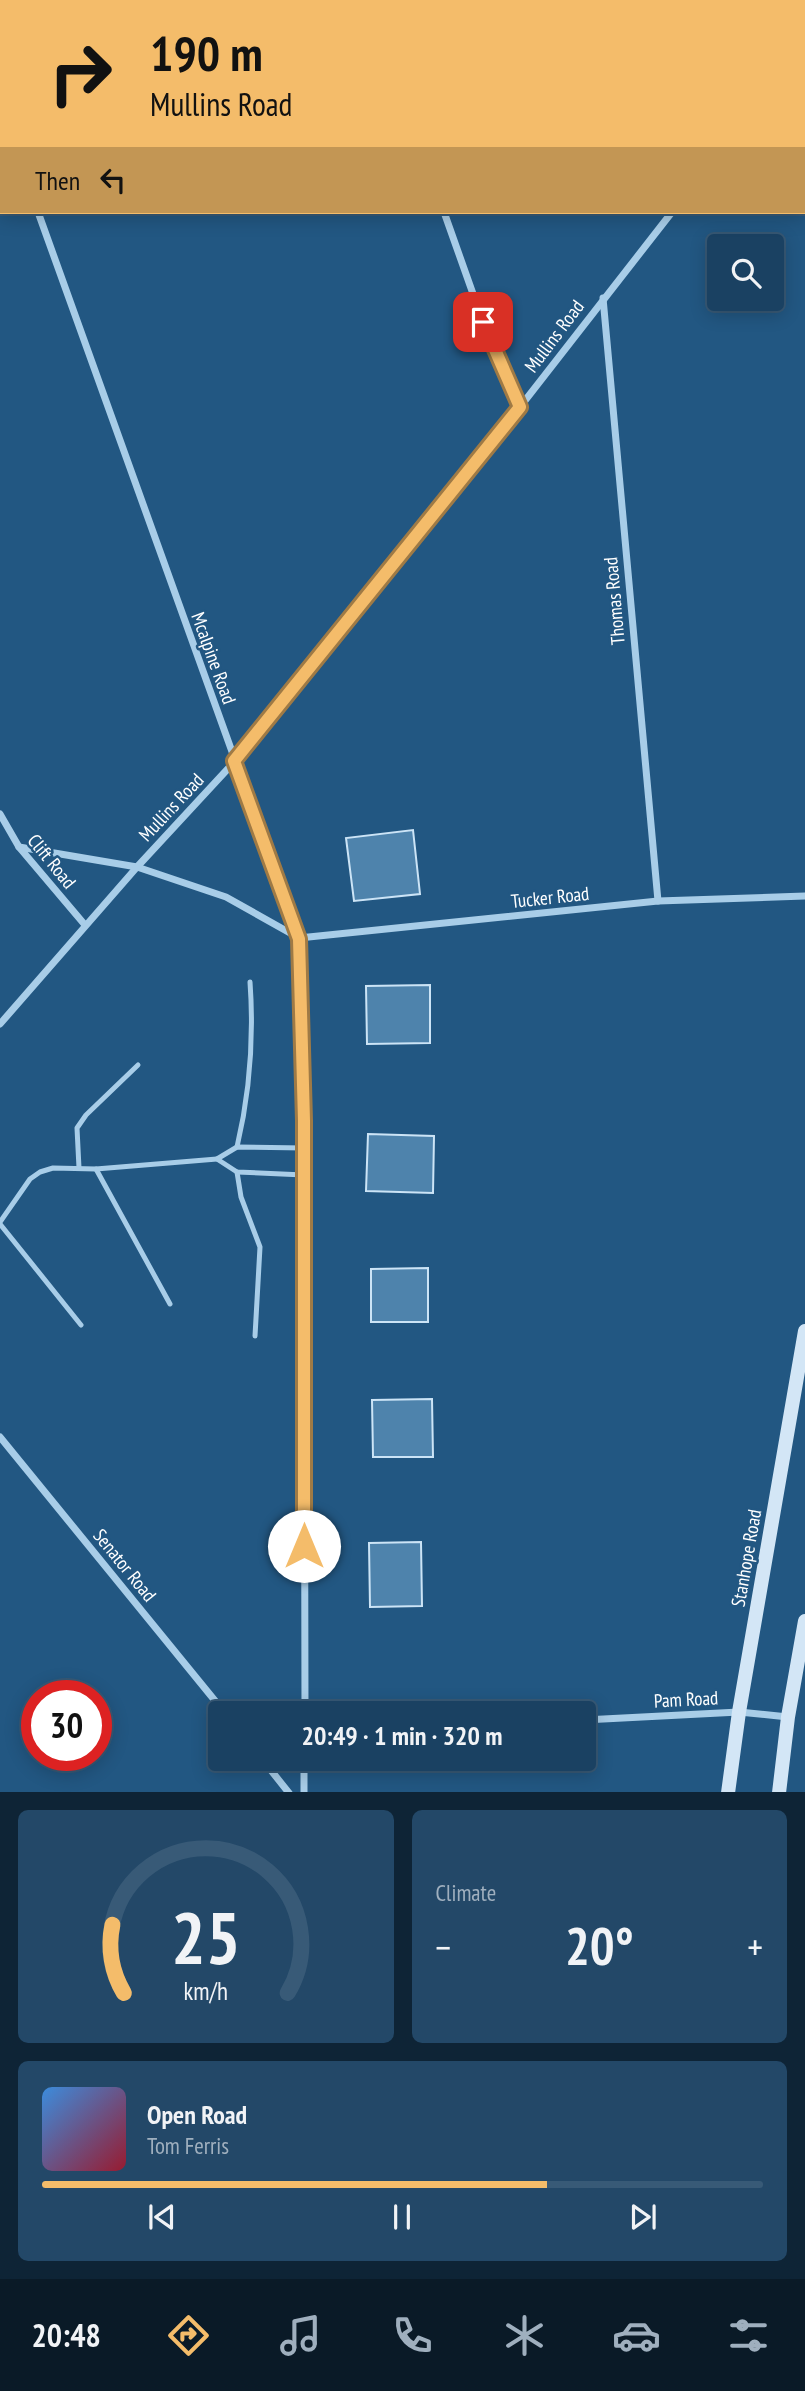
<!DOCTYPE html>
<meta charset="utf-8">
<style>
:root{--surface:#1a4162;--page:#234868;--text:#f1f3f6;--muted:#9fafbe;--line:#385a77;--accent:#f4bc6a}
body{margin:0;font-family:"PT Sans Narrow",sans-serif;background:var(--page);color:var(--text);height:100vh;display:flex;flex-direction:column;font-size:26px;white-space:nowrap}
*{box-sizing:border-box;margin:0}
p{font-size:23px;color:var(--muted)}
.icon{flex:none;width:38px;height:38px;fill:none;stroke:currentColor;stroke-width:2;stroke-linecap:round;stroke-linejoin:round}
.map{position:relative;height:1792px;overflow:hidden}
.side{display:flex;flex-direction:column;gap:18px;padding:18px;background:#0e2436;flex:1}
.side>*{flex:none}
.hud{position:absolute;left:0px;top:0px;width:805px;height:214px;box-shadow:0 4px 18px #0003,0 0 0 2px var(--line);background:#f4bc6a;color:#111;overflow:hidden}
.controls{position:absolute;left:707px;top:234px;display:grid;gap:14px}
.controls a{display:grid;place-items:center;width:77px;height:77px;border-radius:7px;background:var(--surface);box-shadow:0 4px 18px #0003,0 0 0 2px var(--line);font-size:35px}
.speed{position:absolute;left:21px;top:1680px;display:flex;gap:14px;font-size:35px;font-weight:700;text-align:center}
.speed>*{display:grid;place-content:center;width:91px;height:91px;border-radius:50%;background:var(--surface);box-shadow:0 4px 18px #0003,0 0 0 2px var(--line);line-height:1}
.speed .limit{border:10px solid #d22;background:#fff;color:#111}
.pin{position:absolute;display:grid;place-items:center;width:60px;height:60px;color:#fff;margin:-30px;border-radius:14px;box-shadow:0 4px 10px #0006}
.me{position:absolute;width:77px;margin:-38px;rotate:0deg;stroke-linejoin:round;filter:drop-shadow(0 0 5px #0008)}
.turn{display:flex;align-items:center;gap:24px;height:147px;padding:0 35px;font-size:32px}
.turn .icon{width:91px;height:91px;stroke-width:2.5}
.turn b{display:block;font-size:49px;line-height:60px}
.then{display:flex;align-items:center;height:66px;padding:0 35px;background:#0003;gap:14px;font-size:26px}
.big{font-size:52px;font-weight:600;line-height:1.1}
.side .card{flex:1;display:flex;flex-direction:column;justify-content:center;gap:10px;min-width:0;padding:0 24px;border-radius:10px;background:var(--page)}
.side .dial{align-items:center;gap:0}
.dial svg{height:182px;overflow:visible;fill:none;stroke:var(--line);stroke-width:7;stroke-linecap:round;text-anchor:middle}
.dial text{fill:var(--text);stroke:none}
.song{display:flex;align-items:center;gap:21px}
.cover{width:84px;height:84px;border-radius:10px;background:linear-gradient(135deg,hsl(210 70% 55%),hsl(350 70% 35%))}
.played{height:7px;border-radius:4px;background:linear-gradient(90deg,var(--accent) 70%,var(--line) 70%)}
.keys{display:flex;justify-content:space-around;direction:ltr}
.heat{display:flex;justify-content:space-between;align-items:center;font-size:38px;direction:ltr}
.side .tiles{flex:1;display:grid;gap:18px;grid-template-columns:1fr 1fr}
.card:last-child{grid-column:span 2}
.trip{position:absolute;left:208px;top:1701px;width:388px;height:70px;border-radius:7px;background:var(--surface);box-shadow:0 4px 18px #0003,0 0 0 2px var(--line);font-weight:600;line-height:70px;text-align:center}
.tab-bar{display:flex;height:112px;justify-content:space-around;align-items:center;background:#0a1a27;color:var(--muted)}
.tab-bar .icon{width:49px;height:49px}
.tab-bar .current{color:var(--accent)}
.tab-bar b{font-size:32px;color:var(--text)}
.map>svg:first-child{display:block}
.building{fill:#4e83ac;stroke:#cce4f6;stroke-width:2}
.lines{fill:none;stroke-linecap:round;stroke-linejoin:round}
.lane{stroke:#a8cde8;stroke-width:5}
.street{stroke:#a8cde8;stroke-width:7}
.secondary{stroke:#d3e6f6;stroke-width:14}
.route-casing{stroke:#9f7a45;stroke-width:18}
.route{stroke:#f4bc6a;stroke-width:12}
.labels{text-anchor:middle;stroke-width:5;stroke-linejoin:round;paint-order:stroke}
.street-label{font-size:19px;fill:#fff;stroke:#225782}
</style>
<div class="map">
<svg width="805" height="1793" viewBox="0 0 805 1793">
<rect width="100%" height="100%" fill="#225782"/>
<g class="building">
<polygon points="413,830 420,894 354,901 346,838"/>
<polygon points="430,985 430,1043 367,1044 366,986"/>
<polygon points="368,1134 434,1136 433,1193 366,1191"/>
<polygon points="428,1268 428,1322 371,1322 371,1269"/>
<polygon points="432,1399 433,1457 373,1457 372,1400"/>
<polygon points="421,1542 422,1606 370,1607 369,1543"/>
</g>
<g class="lines">
<g class="lane">
<path d="M237,1147C250,1092 254,1038 250,982"/>
<polyline points="79,1168 77,1128 86,1115 138,1065"/>
<polyline points="96,1169 170,1304"/>
<polyline points="237,1172 241,1197 260,1247 255,1336"/>
<polyline points="304,1175 237,1172 217,1159 237,1147 304,1148"/>
<polyline points="0,1222 30,1179 40,1172 53,1168 96,1169 217,1159"/>
<polyline points="0,1224 81,1325"/>
</g>
<g class="street">
<polyline points="367,0 368,2"/>
<polyline points="803,48 805,46"/>
<polyline points="0,106 2,110"/>
<polyline points="38,212 299,938 304,1148 305,1713"/>
<polyline points="444,212 483,322 520,407"/>
<polyline points="603,298 658,901"/>
<polyline points="0,814 19,847 85,925"/>
<polyline points="19,847 137,867 226,897 299,938 658,901 805,896"/>
<polyline points="0,1024 137,867 235,761 520,407 672,212"/>
<polyline points="0,1437 225,1713"/>
<polyline points="584,1720 739,1712 788,1717"/>
<polyline points="262,1759 289,1793"/>
<polyline points="304,1759 304,1793"/>
</g>
<g class="secondary">
<polyline points="728,1793 739,1712 805,1331"/>
<polyline points="779,1793 788,1717 805,1621"/>
</g>
</g>
<g class="lines">
<g class="route-casing">
<polyline id="route" points="304,1546 304,1121 299,939 234,761 520,407 483,322"/>
</g>
<use href="#route" class="route"/>
</g>
<g class="labels">
<g class="street-label">
<text transform="translate(554 336) rotate(-53)" y="7">Mullins Road</text>
<text transform="translate(614 601) rotate(-95)" y="7">Thomas Road</text>
<text transform="translate(214 658) rotate(70)" y="7">Mcalpine Road</text>
<text transform="translate(171 807) rotate(-47)" y="7">Mullins Road</text>
<text transform="translate(52 861) rotate(51)" y="7">Clift Road</text>
<text transform="translate(550 897) rotate(-6)" y="7">Tucker Road</text>
<text transform="translate(746 1558) rotate(-80)" y="7">Stanhope Road</text>
<text transform="translate(125 1565) rotate(51)" y="7">Senator Road</text>
<text transform="translate(686 1699) rotate(-3)" y="7">Pam Road</text>
</g>
</g>
</svg>
<div class="controls">
<a><svg class="icon" aria-label="search" viewBox="0 0 24 24"><circle cx="10" cy="10" r="6"/><path d="M15 15l6 6"/></svg></a>
</div>
<div class="speed"><div class="limit">30</div></div>
<div class="pin" style="left:483px;top:322px;background:#d93025"><svg class="icon" aria-label="arrive" viewBox="0 0 24 24"><path d="M6 21V4h12l-3 4 3 4H6"/></svg></div>
<svg class="me" style="left:304px;top:1546px" viewBox="-20 -20 40 40"><circle r="19" fill="#fff"/><path d="M0-13L10 11 0 6-10 11z" fill="#f4bc6a"/></svg>
<div class="trip">20:49 · 1 min · 320 m</div>
<div class="hud">
<div class="turn"><svg class="icon" aria-label="right" viewBox="0 0 24 24"><path d="M7 20v-9h11M14 6l5 5-5 5"/></svg><div><b>190 m</b>Mullins Road</div></div>
<div class="then">Then<svg class="icon" aria-label="left" viewBox="0 0 24 24"><path d="M17 20v-9H6M10 6l-5 5 5 5"/></svg></div>
</div>
</div>
<section class="side">
<div class="tiles">
<div class="card dial"><svg viewBox="0 0 100 80">
<path d="M14 69A42 42 0 1 1 86 69"/>
<path d="M14 69A42 42 0 0 1 9 39" stroke="#f4bc6a"/>
<text x="50" y="56" font-size="32" font-weight="700">25</text>
<text x="50" y="72" font-size="11">km/h</text>
</svg></div>
<div class="card"><p>Climate</p>
<div class="heat"><a>−</a><b class="big">20°</b><a>+</a></div>
</div>
<div class="card">
<div class="song"><i class="cover"></i><div><b>Open Road</b><p>Tom Ferris</p></div></div>
<div class="played"></div>
<div class="keys"><svg class="icon" aria-label="previous" viewBox="0 0 24 24"><path d="M18 5L8 12l10 7zM5 5v14"/></svg><svg class="icon" aria-label="pause" viewBox="0 0 24 24"><path d="M8 5v14M16 5v14"/></svg><svg class="icon" aria-label="next" viewBox="0 0 24 24"><path d="M6 5l10 7-10 7zM19 5v14"/></svg></div>
</div>
</div>
</section>
<nav class="tab-bar">
<b>20:48</b>
<svg class="icon current" aria-label="directions" viewBox="0 0 24 24"><path d="M12 3l9 9-9 9-9-9zM9 14v-3h6M13 9l2 2-2 2"/></svg>
<svg class="icon" aria-label="music" viewBox="0 0 24 24"><path d="M9 18V5l10-2v13"/><circle cx="6" cy="18" r="3"/><circle cx="16" cy="16" r="3"/></svg>
<svg class="icon" aria-label="phone" viewBox="0 0 24 24"><path d="M5 4h4l2 5-3 2q2 4 5 5l2-3 5 2v4C11 20 4 13 5 4z"/></svg>
<svg class="icon" aria-label="climate" viewBox="0 0 24 24"><path d="M12 3v18M4 7l16 10M4 17L20 7"/></svg>
<svg class="icon" aria-label="car" viewBox="0 0 24 24"><path d="M5 17H2v-5l4-1 3-4h7l3 4 3 1v5h-3M9 17h6M6 11h13"/><circle cx="7" cy="17" r="2"/><circle cx="17" cy="17" r="2"/></svg>
<svg class="icon" aria-label="filters" viewBox="0 0 24 24"><path d="M4 7h16M4 17h16"/><circle cx="9" cy="7" r="2"/><circle cx="15" cy="17" r="2"/></svg>
</nav>
